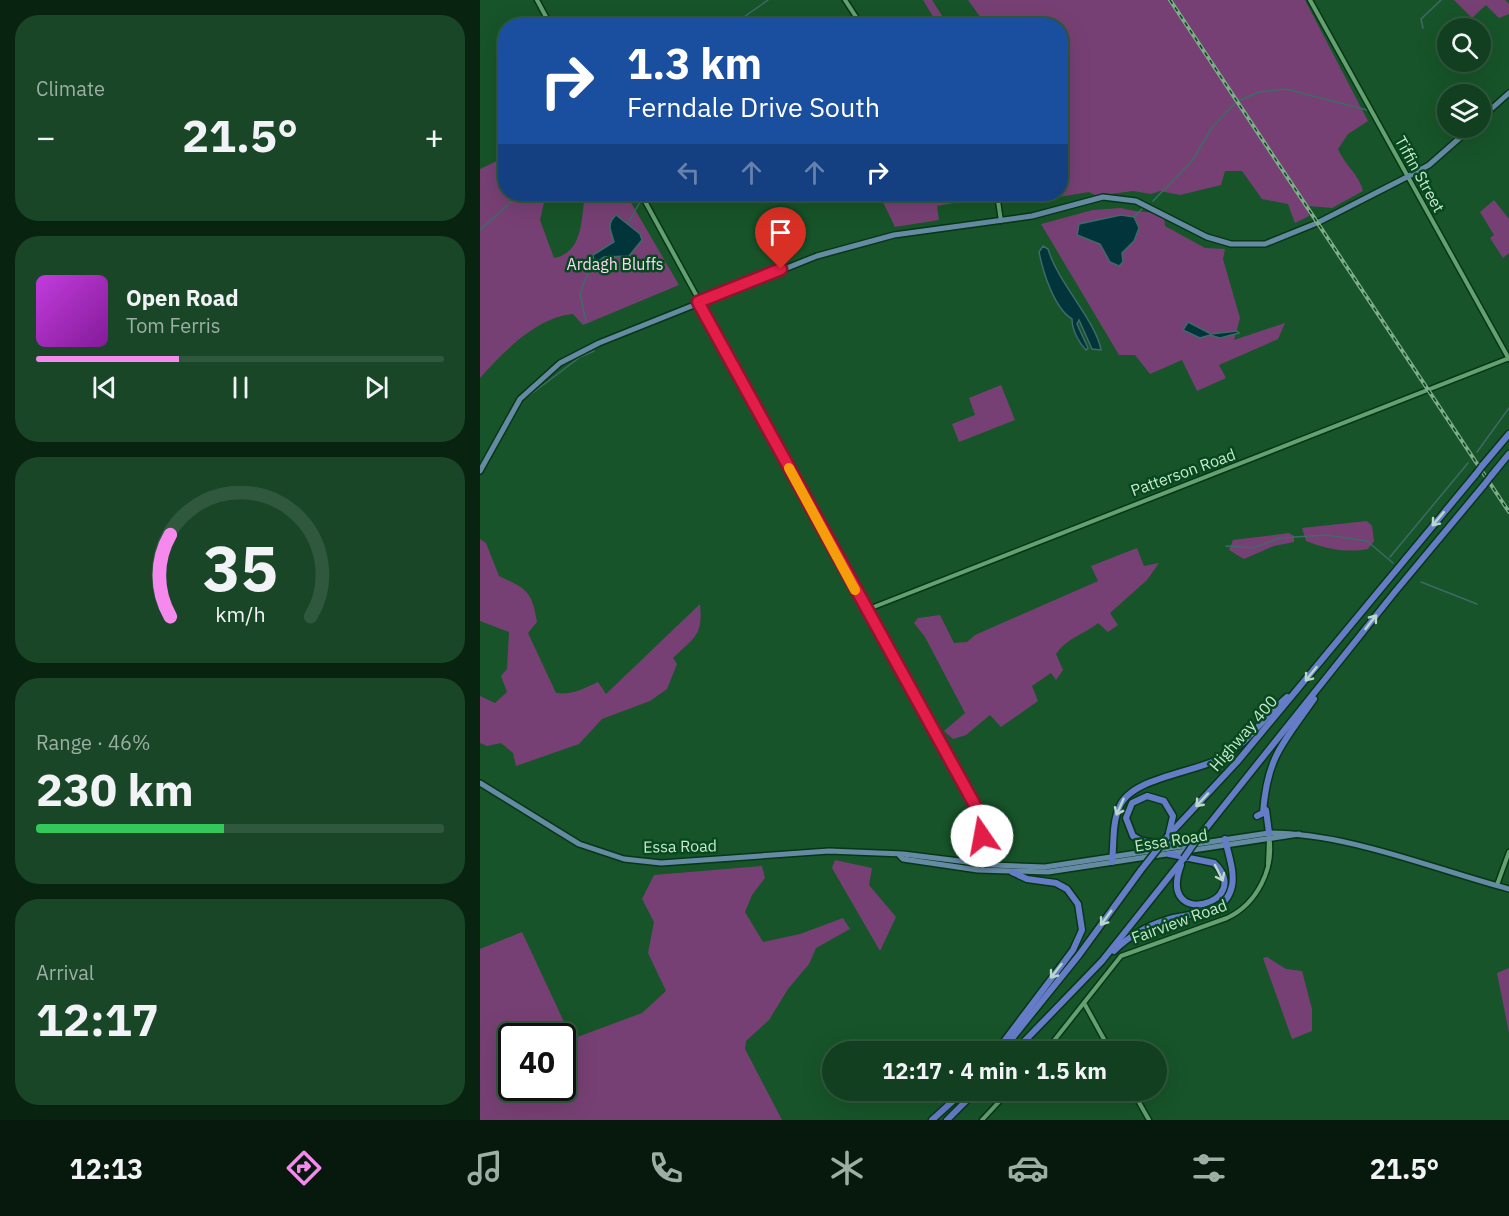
<!DOCTYPE html>
<meta charset="utf-8">
<style>
:root{--surface:#113f1f;--page:#1a4628;--text:#f1f3f6;--muted:#9cafa4;--line:#30583d;--accent:#f589ee}
body{margin:0;font-family:"IBM Plex Sans",sans-serif;background:var(--page);color:var(--text);height:100vh;display:flex;flex-direction:column;font-size:22px;white-space:nowrap}
*{box-sizing:border-box;margin:0}
p{font-size:20px;color:var(--muted)}
.icon{flex:none;width:33px;height:33px;fill:none;stroke:currentColor;stroke-width:2;stroke-linecap:round;stroke-linejoin:round}
.map{position:relative;flex:1;overflow:hidden}
.drawer{display:flex;flex-direction:column;gap:15px;padding:15px;background:#092311;width:480px}
.drawer>*{flex:none}
.hud{position:absolute;left:18px;top:18px;width:570px;height:183px;border-radius:24px;box-shadow:0 6px 24px #0002,0 0 0 2px var(--line);background:#1a4fa0;color:#fff;overflow:hidden}
.buttons{position:absolute;left:957px;top:18px;display:grid;gap:12px}
.buttons a{display:grid;place-items:center;width:54px;height:54px;border-radius:50%;background:var(--surface);box-shadow:0 6px 24px #0002,0 0 0 2px var(--line);font-size:30px}
.speed{position:absolute;left:18px;top:1023px;display:flex;gap:12px;font-size:30px;font-weight:700;text-align:center}
.speed>*{display:grid;place-content:center;width:78px;height:78px;border-radius:50%;background:var(--surface);box-shadow:0 6px 24px #0002,0 0 0 2px var(--line);line-height:1}
.speed .limit{border:3px solid #111;border-radius:9px;background:#fff;color:#111}
.pin{position:absolute;display:grid;place-items:center;width:51px;height:51px;color:#fff;margin:-62px -26px;border-radius:50% 50% 50% 0;rotate:-45deg;box-shadow:0 0 6px #0007}
.pin .icon{rotate:45deg}
.me{position:absolute;width:66px;margin:-33px;rotate:348deg;stroke-linejoin:round;filter:drop-shadow(0 0 4px #0008)}
.turn{display:flex;align-items:center;gap:21px;height:126px;padding:0 30px;font-size:27px}
.turn .icon{width:78px;height:78px;stroke-width:2.5}
.turn b{display:block;font-size:42px;line-height:51px}
.lanes{display:flex;align-items:center;height:57px;padding:0 30px;background:#0003;justify-content:center;gap:30px;direction:ltr}
.lanes .off{opacity:.35}
.big{font-size:45px;font-weight:700;line-height:1.1}
.drawer .card{flex:1;display:flex;flex-direction:column;justify-content:center;gap:9px;min-width:0;padding:0 21px;border-radius:24px;background:var(--page)}
.drawer .dial{align-items:center;gap:0}
.dial svg{height:156px;overflow:visible;fill:none;stroke:var(--line);stroke-width:7;stroke-linecap:round;text-anchor:middle}
.dial text{fill:var(--text);stroke:none}
.song{display:flex;align-items:center;gap:18px}
.cover{width:72px;height:72px;border-radius:9px;background:linear-gradient(135deg,hsl(290 70% 55%),hsl(290 70% 35%))}
.played{height:6px;border-radius:3px;background:linear-gradient(90deg,var(--accent) 35%,var(--line) 35%)}
.keys{display:flex;justify-content:space-around;direction:ltr}
.heat{display:flex;justify-content:space-between;align-items:center;font-size:33px;direction:ltr}
.charge{height:9px;border-radius:4px;background:linear-gradient(90deg,#34c759 46%,var(--line) 0)}
.trip{position:absolute;left:342px;top:1041px;width:345px;height:60px;border-radius:30px;background:var(--surface);box-shadow:0 6px 24px #0002,0 0 0 2px var(--line);font-weight:700;line-height:60px;text-align:center}
.tabs{display:flex;height:96px;justify-content:space-around;align-items:center;background:#07190c;color:var(--muted)}
.tabs .icon{width:42px;height:42px}
.tabs .active{color:var(--accent)}
.tabs b{font-size:27px;color:var(--text)}
main{display:flex;flex:1;min-height:0}
.map>svg:first-child{display:block}
.green{fill:#774074;fill-rule:evenodd}
.water{fill:#02343b;stroke:#3e6a67;stroke-width:1.5}
.lines{fill:none;stroke-linecap:round;stroke-linejoin:round}
.stream{stroke:#3e6a67;stroke-width:1.5}
.minor-casing{stroke:#073716;stroke-width:7}
.major-casing{stroke:#073716;stroke-width:8}
.highway-casing{stroke:#073716;stroke-width:9}
.minor{stroke:#64a070;stroke-width:4}
.major{stroke:#658aa4;stroke-width:5}
.highway{stroke:#657cc6;stroke-width:6}
.rail-casing{stroke:#81ac8b;stroke-width:4}
.rail{stroke:#07491f;stroke-width:1.5;stroke-dasharray:4.5;stroke-linecap:butt}
.highway-bridge-casing{stroke:#073716;stroke-width:9;stroke-linecap:butt}
.highway-bridge{stroke:#657cc6;stroke-width:6}
.oneway{stroke:#bad7cc}
.route-casing{stroke:#92132f;stroke-width:15}
.route{stroke:#e11d48;stroke-width:10}
.slow{stroke:#f59e0b;stroke-width:10}
.labels{text-anchor:middle;stroke-width:5;stroke-linejoin:round;paint-order:stroke}
.street-label{font-size:16px;fill:#c9e7cd;stroke:#07491f}
.park-label{font-size:16px;fill:#fad4f6;stroke:#07491f}
</style>
<main>
<section class="drawer">
<div class="card"><p>Climate</p>
<div class="heat"><a>−</a><b class="big">21.5°</b><a>+</a></div>
</div>
<div class="card">
<div class="song"><i class="cover"></i><div><b>Open Road</b><p>Tom Ferris</p></div></div>
<div class="played"></div>
<div class="keys"><svg class="icon" aria-label="previous" viewBox="0 0 24 24"><path d="M18 5L8 12l10 7zM5 5v14"/></svg><svg class="icon" aria-label="pause" viewBox="0 0 24 24"><path d="M8 5v14M16 5v14"/></svg><svg class="icon" aria-label="next" viewBox="0 0 24 24"><path d="M6 5l10 7-10 7zM19 5v14"/></svg></div>
</div>
<div class="card dial"><svg viewBox="0 0 100 80">
<path d="M14 69A42 42 0 1 1 86 69"/>
<path d="M14 69A42 42 0 0 1 14 27" stroke="#f589ee"/>
<text x="50" y="56" font-size="32" font-weight="700">35</text>
<text x="50" y="72" font-size="11">km/h</text>
</svg></div>
<div class="card"><p>Range · 46%</p><b class="big">230 km</b><div class="charge"></div></div>
<div class="card"><p>Arrival</p><b class="big">12:17</b></div>
</section>
<div class="map">
<svg width="1029" height="1120" viewBox="0 0 1029 1120">
<rect width="100%" height="100%" fill="#175429"/>
<g class="green">
<polygon points="443,0 452,0 468,25 458,25"/>
<path d="M488,0H825L888,121L868,134L858,149C864,164 880,176 883,191L852,208L828,206L829,216L815,223L808,204L782,199L762,171H745L741,185L700,195L680,191L671,194L653,191L617,196L609,192L579,197C585,182 582,155 580,138C578,101 580,63 580,26L506,25Z"/>
<polygon points="974,0 1025,0 1029,4 1029,14 1019,18 1006,5 992,18"/>
<path d="M25,145L26,194H66L60,220L74,258C101,253 101,225 104,202L122,194H146L199,285L103,325L93,314C57,317 23,352 0,378V169L19,160Z"/>
<polygon points="399,194 512,194 512,196 457,206 459,220 415,227"/>
<polygon points="1014,200 1029,219 1029,253 1023,258 1010,238 1014,235 1000,212"/>
<path d="M641,208C656,213 669,210 684,216L685,226L725,248L745,249L743,259L760,318L754,340L805,323L798,339L739,365L746,378L717,391L702,360L670,374L655,355H639L561,224L613,210Z"/>
<polygon points="521,385 535,420 479,442 472,424 495,415 489,398"/>
<path d="M887,521L892,526L894,541L888,549C866,553 846,549 826,541L822,528Z"/>
<polygon points="809,533 814,536 814,542 794,546 764,559 749,550 753,540"/>
<path d="M0,539L6,543L19,576C47,589 52,591 57,622L48,633L76,693C92,695 103,689 118,682L126,694L220,604C223,636 215,637 193,658L197,664L187,689L170,701L122,719L99,744L36,766L33,753L21,743L7,746L0,743V696L15,703L27,692L21,676L27,669L29,632L0,621Z"/>
<path d="M657,548L664,566L679,563L667,580L630,613L638,625L628,632L618,623C603,635 587,638 576,654L583,670L576,680L571,673L552,686L558,701L521,727L510,715L486,735L473,739L464,731L485,713L445,637L434,623L438,618L460,615L474,643L487,642L495,635L618,581L611,566Z"/>
<polygon points="355,860 392,868 389,885 416,917 400,951 352,868"/>
<path d="M282,866L285,878L272,895L265,912L283,942L320,934L363,918L370,929L336,948L329,964L308,989L289,1020L266,1041L265,1049L302,1120H0V949L42,932L92,1039L162,1013L186,991L168,953L174,922L162,899L174,875ZM32,1036H82V1088H32Z"/>
<polygon points="787,957 806,969 822,971 832,1009 832,1031 812,1039 783,958"/>
<polygon points="1029,968 1029,1033 1017,973"/>
</g>
<g class="water">
<path d="M136,215L160,234L162,240L149,256L124,257L114,264L113,255L134,242C131,230 126,225 136,215Z"/>
<polygon points="641,215 654,217 659,228 654,241 642,253 643,262 639,266 630,262 620,244 597,235 599,224"/>
<path d="M563,246L568,249C578,283 616,321 621,350L612,349L599,320L597,324L608,348L606,350C599,343 592,330 592,319C574,308 563,272 559,252Z"/>
<polygon points="708,322 731,334 757,331 759,333 740,338 730,335 720,338 703,330"/>
</g>
<g class="lines">
<g class="stream">
<polyline points="251,26 288,0"/>
<polyline points="943,28 941,19 961,0"/>
<polyline points="758,101 779,92 806,89 887,110"/>
<polyline points="673,201 712,161 731,129 755,103"/>
<polyline points="654,217 663,208"/>
<polyline points="148,223 160,202"/>
<polyline points="0,230 40,194"/>
<polyline points="106,322 100,293 113,261"/>
<polyline points="42,401 100,357 114,351"/>
<polyline points="997,452 1029,408"/>
<polyline points="746,546 773,548 800,538 846,535 887,541 913,563"/>
<polyline points="910,557 988,463"/>
<polyline points="941,582 997,604"/>
</g>
<g class="minor-casing">
<g id="minor">
<polyline points="57,0 71,26"/>
<polyline points="365,0 382,26"/>
<polyline points="830,0 1029,359"/>
<polyline points="161,194 496,807 502,826 500,864"/>
<polyline points="517,194 521,221"/>
<polyline points="386,610 1029,358"/>
<polyline points="788,864 789,839"/>
<polyline points="1017,885 1029,852"/>
<polyline points="604,1003 631,1052"/>
<path d="M565,1052L641,956L747,918C777,904 795,868 789,836"/>
<polyline points="652,1090 669,1120"/>
<polyline points="502,1120 530,1090"/>
</g>
</g>
<g class="major-casing">
<g id="major">
<polyline points="1000,119 1029,93"/>
<polyline points="0,471 40,399 80,363 119,343 337,256 414,235 552,216 623,197 656,201 727,237 751,244 785,244 837,223 927,177 949,165 991,128"/>
<path d="M0,783L99,844L144,859L181,863L349,851L423,854L512,865L565,867L789,833C868,833 953,869 1029,889"/>
<polyline points="420,856 423,859 498,870 568,872 819,834"/>
</g>
</g>
<g class="highway-casing">
<g id="highway">
<polyline points="1002,466 1029,434"/>
<polyline points="1011,476 1029,454"/>
<polyline points="786,810 789,833"/>
<path d="M777,816L783,813C787,757 803,743 834,699"/>
<path d="M689,833L693,816L684,801L667,796L652,803L646,818L653,836C671,849 689,837 704,846"/>
<polyline points="688,836 757,762 996,474"/>
<polyline points="715,842 914,593 1004,485"/>
<path d="M689,854L734,863C776,903 676,931 701,865"/>
<path d="M632,862C634,845 632,824 639,808C650,777 716,773 743,757C769,742 785,716 807,697"/>
<path d="M634,951C648,937 667,926 686,920C710,912 745,918 752,886C755,872 748,853 745,839"/>
<polyline points="516,1052 593,950 602,930 598,904 587,889 576,883 547,879 532,872"/>
<polyline points="521,1052 599,955 661,870"/>
<polyline points="534,1052 622,961 704,858"/>
<polyline points="452,1120 485,1090"/>
<polyline points="467,1120 497,1090"/>
</g>
</g>
<use href="#minor" class="minor"/>
<use href="#major" class="major"/>
<use href="#highway" class="highway"/>
<g class="rail-casing">
<polyline id="rail" points="690,0 1029,512"/>
</g>
<use href="#rail" class="rail"/>
<g class="highway-bridge-casing">
<g id="highway-bridge">
<polyline points="996,474 1002,466"/>
<polyline points="1004,485 1011,476"/>
<polyline points="704,858 715,842"/>
<polyline points="661,870 688,836"/>
</g>
</g>
<use href="#highway-bridge" class="highway-bridge"/>
</g>
<defs><path id="oneway-shaft" d="M-6 0H5M1.5-3L5.5 0L1.5 3" fill="none" stroke-width="1.6" stroke-linecap="round" stroke-linejoin="round" transform="scale(1.5)"/></defs>
<g class="oneway">
<use href="#oneway-shaft" transform="translate(958 519) rotate(130)"/>
<use href="#oneway-shaft" transform="translate(891 622) rotate(-52)"/>
<use href="#oneway-shaft" transform="translate(831 674) rotate(129)"/>
<use href="#oneway-shaft" transform="translate(722 800) rotate(133)"/>
<use href="#oneway-shaft" transform="translate(640 807) rotate(114)"/>
<use href="#oneway-shaft" transform="translate(739 873) rotate(64)"/>
<use href="#oneway-shaft" transform="translate(626 918) rotate(126)"/>
<use href="#oneway-shaft" transform="translate(576 971) rotate(128)"/>
</g>
<g class="lines">
<g class="route-casing">
<polyline id="route" points="301,269 218,302 496,807 502,836"/>
</g>
<use href="#route" class="route"/>
<polyline class="slow" points="309,468 375,590"/>
</g>
<g class="labels">
<g class="street-label">
<text transform="translate(940 174) rotate(61)" y="6">Tiffin Street</text>
<text transform="translate(703 472) rotate(-20)" y="6">Patterson Road</text>
<text transform="translate(763 733) rotate(-49)" y="6">Highway 400</text>
<text transform="translate(691 840) rotate(-9)" y="6">Essa Road</text>
<text transform="translate(200 846) rotate(-1)" y="6">Essa Road</text>
<text transform="translate(699 921) rotate(-20)" y="6">Fairview Road</text>
</g>
<g class="park-label">
<text x="135" y="270">Ardagh Bluffs</text>
</g>
</g>
</svg>
<div class="buttons">
<a><svg class="icon" aria-label="search" viewBox="0 0 24 24"><circle cx="10" cy="10" r="6"/><path d="M15 15l6 6"/></svg></a>
<a><svg class="icon" aria-label="layers" viewBox="0 0 24 24"><path d="M12 4l9 5-9 5-9-5zM3 14l9 5 9-5"/></svg></a>
</div>
<div class="speed"><div class="limit">40</div></div>
<div class="pin" style="left:301px;top:269px;background:#d93025"><svg class="icon" aria-label="arrive" viewBox="0 0 24 24"><path d="M6 21V4h12l-3 4 3 4H6"/></svg></div>
<svg class="me" style="left:502px;top:836px" viewBox="-20 -20 40 40"><circle r="19" fill="#fff"/><path d="M0-13L10 11 0 6-10 11z" fill="#e11d48"/></svg>
<div class="trip">12:17 · 4 min · 1.5 km</div>
<div class="hud">
<div class="turn"><svg class="icon" aria-label="right" viewBox="0 0 24 24"><path d="M7 20v-9h11M14 6l5 5-5 5"/></svg><div><b>1.3 km</b>Ferndale Drive South</div></div>
<div class="lanes"><svg class="icon off" aria-label="left" viewBox="0 0 24 24"><path d="M17 20v-9H6M10 6l-5 5 5 5"/></svg><svg class="icon off" aria-label="ahead" viewBox="0 0 24 24"><path d="M12 20V5M6 11l6-6 6 6"/></svg><svg class="icon off" aria-label="ahead" viewBox="0 0 24 24"><path d="M12 20V5M6 11l6-6 6 6"/></svg><svg class="icon" aria-label="right" viewBox="0 0 24 24"><path d="M7 20v-9h11M14 6l5 5-5 5"/></svg></div>
</div>
</div>
</main>
<nav class="tabs">
<b>12:13</b>
<svg class="icon active" aria-label="directions" viewBox="0 0 24 24"><path d="M12 3l9 9-9 9-9-9zM9 14v-3h6M13 9l2 2-2 2"/></svg>
<svg class="icon" aria-label="music" viewBox="0 0 24 24"><path d="M9 18V5l10-2v13"/><circle cx="6" cy="18" r="3"/><circle cx="16" cy="16" r="3"/></svg>
<svg class="icon" aria-label="phone" viewBox="0 0 24 24"><path d="M5 4h4l2 5-3 2q2 4 5 5l2-3 5 2v4C11 20 4 13 5 4z"/></svg>
<svg class="icon" aria-label="climate" viewBox="0 0 24 24"><path d="M12 3v18M4 7l16 10M4 17L20 7"/></svg>
<svg class="icon" aria-label="car" viewBox="0 0 24 24"><path d="M5 17H2v-5l4-1 3-4h7l3 4 3 1v5h-3M9 17h6M6 11h13"/><circle cx="7" cy="17" r="2"/><circle cx="17" cy="17" r="2"/></svg>
<svg class="icon" aria-label="filters" viewBox="0 0 24 24"><path d="M4 7h16M4 17h16"/><circle cx="9" cy="7" r="2"/><circle cx="15" cy="17" r="2"/></svg>
<b>21.5°</b>
</nav>
